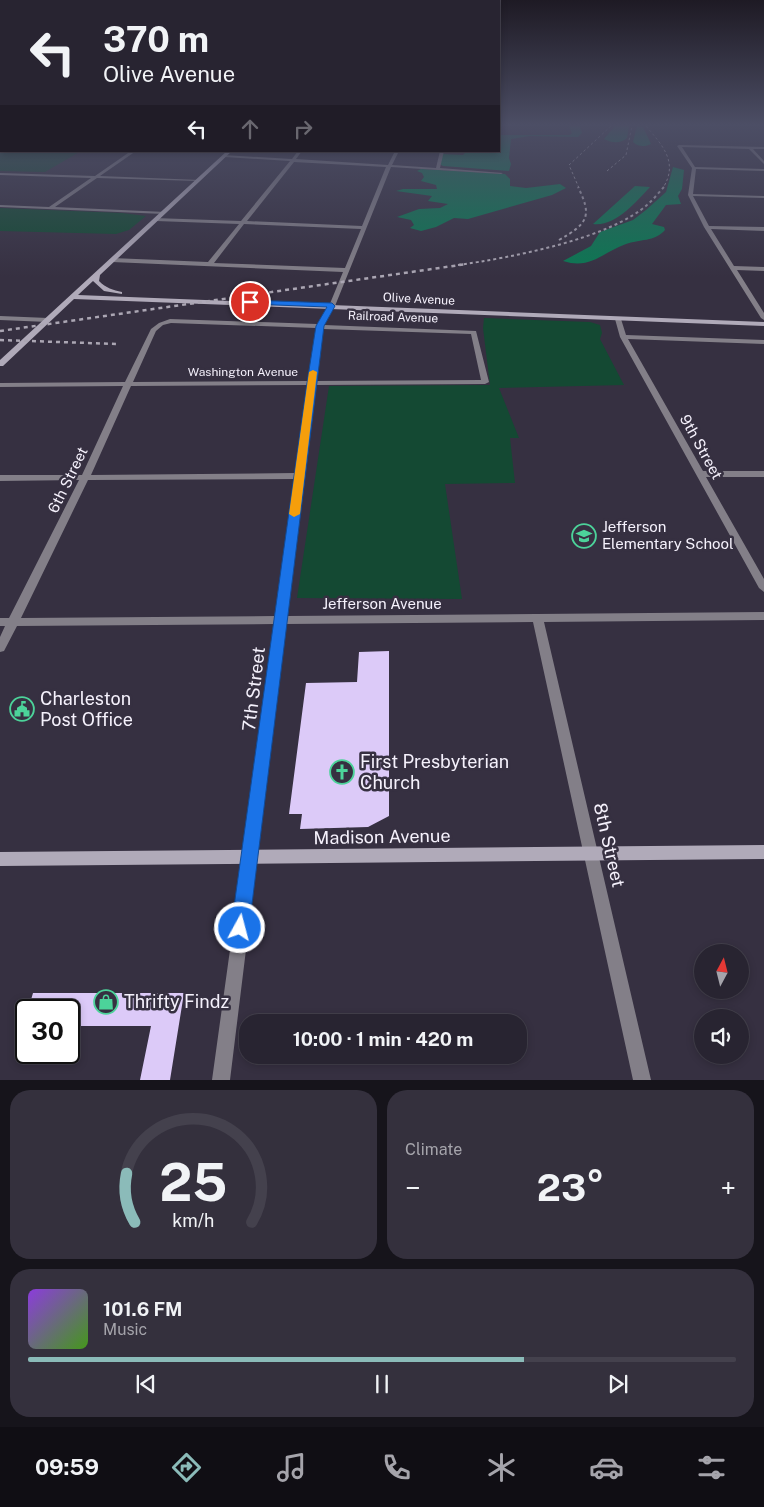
<!DOCTYPE html>
<meta charset="utf-8">
<style>
:root{--surface:#282431;--page:#34303d;--text:#f1f3f6;--muted:#a5a4ab;--line:#44414d;--accent:#8bbbb9}
body{margin:0;font-family:"Public Sans",sans-serif;background:var(--page);color:var(--text);height:100vh;display:flex;flex-direction:column;font-size:19px;white-space:nowrap}
*{box-sizing:border-box;margin:0}
p{font-size:16px;color:var(--muted)}
.icon{flex:none;width:28px;height:28px;fill:none;stroke:currentColor;stroke-width:2;stroke-linecap:round;stroke-linejoin:round}
.map{position:relative;height:1080px;overflow:hidden}
.drawer{display:flex;flex-direction:column;gap:10px;padding:10px;background:#16141b;flex:1}
.drawer>*{flex:none}
.guide{position:absolute;left:0px;top:0px;width:500px;height:152px;box-shadow:0 2px 8px #0003,0 0 0 1px var(--line);background:#282431;color:var(--text);overflow:hidden}
.needle{width:32px;rotate:7deg}
.tools{position:absolute;left:694px;top:944px;display:grid;gap:10px}
.tools a{display:grid;place-items:center;width:55px;height:55px;border-radius:50%;background:var(--surface);box-shadow:0 2px 8px #0003,0 0 0 1px var(--line);font-size:25px}
.speed{position:absolute;left:15px;top:999px;display:flex;gap:10px;font-size:25px;font-weight:700;text-align:center}
.speed>*{display:grid;place-content:center;width:65px;height:65px;border-radius:50%;background:var(--surface);box-shadow:0 2px 8px #0003,0 0 0 1px var(--line);line-height:1}
.speed .limit{border:2px solid #111;border-radius:8px;background:#fff;color:#111}
.pin{position:absolute;display:grid;place-items:center;width:42px;height:42px;color:#fff;margin:-21px;border:2px solid #fff;border-radius:50%;box-shadow:0 1px 5px #0007}
.me{position:absolute;width:55px;margin:-28px;rotate:7deg;stroke-linejoin:round;filter:drop-shadow(0 0 4px #0008)}
.turn{display:flex;align-items:center;gap:18px;height:105px;padding:0 20px;font-size:22px}
.turn .icon{width:65px;height:65px;stroke-width:2.5}
.turn b{display:block;font-size:35px;line-height:42px}
.lanes{display:flex;align-items:center;height:48px;padding:0 20px;background:#0003;justify-content:center;gap:25px;direction:ltr}
.lanes .off{opacity:.35}
.big{font-size:38px;font-weight:700;line-height:1.1}
.drawer .widget{flex:1;display:flex;flex-direction:column;justify-content:center;gap:8px;min-width:0;padding:0 18px;border-radius:20px;background:var(--page)}
.drawer .dial{align-items:center;gap:0}
.dial svg{height:130px;overflow:visible;fill:none;stroke:var(--line);stroke-width:7;stroke-linecap:round;text-anchor:middle}
.dial text{fill:var(--text);stroke:none}
.song{display:flex;align-items:center;gap:15px}
.cover{width:60px;height:60px;border-radius:8px;background:linear-gradient(135deg,hsl(270 70% 55%),hsl(100 70% 35%))}
.played{height:5px;border-radius:2px;background:linear-gradient(90deg,var(--accent) 70%,var(--line) 70%)}
.keys{display:flex;justify-content:space-around;direction:ltr}
.heat{display:flex;justify-content:space-between;align-items:center;font-size:28px;direction:ltr}
.drawer .tiles{flex:1;display:grid;gap:10px;grid-template-columns:1fr 1fr}
.widget:last-child{grid-column:span 2}
.trip{position:absolute;left:239px;top:1014px;width:288px;height:50px;border-radius:20px;background:var(--surface);box-shadow:0 2px 8px #0003,0 0 0 1px var(--line);font-weight:700;line-height:50px;text-align:center}
.tabs{display:flex;height:80px;justify-content:space-around;align-items:center;background:#100e14;color:var(--muted)}
.tabs .icon{width:35px;height:35px}
.tabs .selected{color:var(--accent)}
.tabs b{font-size:22px;color:var(--text)}
.map>svg:first-child{display:block}
.green{fill:#144933}
.forest{fill:#0a7852}
.building{fill:#dccaf8}
.lines{fill:none;stroke-linecap:round;stroke-linejoin:round}
.street{fill:#837f88;fill-rule:evenodd}
.secondary{fill:#b0aab9;fill-rule:evenodd}
.rail-far2{stroke:#aba6b3;stroke-width:1;stroke-dasharray:2.5 2.5;stroke-linecap:butt}
.rail-far1{stroke:#aba6b3;stroke-width:2;stroke-dasharray:3 3;stroke-linecap:butt}
.rail{stroke:#aba6b3;stroke-width:2.5;stroke-dasharray:4 4;stroke-linecap:butt}
.route{fill:#1a73e8;stroke:#114b97}
.slow{fill:#f59e0b}
.labels{text-anchor:middle;stroke-width:5;stroke-linejoin:round;paint-order:stroke}
.far-street-label{font-size:12px;fill:#f5f1fc;stroke:#363041}
.street-label{font-size:15px;fill:#f5f1fc;stroke:#363041}
.poi-label{font-size:15px;fill:#f5f1fc;stroke:#363041;text-anchor:start}
.near-street-label{font-size:18px;fill:#f5f1fc;stroke:#363041}
.near-poi-label{font-size:18px;fill:#f5f1fc;stroke:#363041;text-anchor:start}
</style>
<div class="map">
<svg width="764" height="1080" viewBox="0 0 764 1080">
<rect width="100%" height="100%" fill="#363041"/>
<g class="green">
<polygon points="0,126 1,151 81,151 45,172 0,171"/>
<polygon points="0,208 122,213 146,216 129,230 116,234 0,231"/>
<polygon points="484,318 590,322 600,325 602,333 600,339 624,385 499,388 519,438 510,438 515,483 445,484 462,599 297,598 329,386 490,385 483,328"/>
</g>
<g class="forest">
<polygon points="569,126 580,126 582,133 578,137 530,136 511,139 509,158 511,164 509,171 443,166 438,163 442,154 463,155 467,151 499,151 499,135 570,135 572,133"/>
<path d="M615,126H629L627,138C620,144 612,143 604,139Z"/>
<path d="M637,126L643,127L651,144C645,147 638,147 633,142Z"/>
<path d="M673,167L684,170L682,189L678,196L681,204L666,205L652,224L664,227L665,230C655,242 639,239 626,244C603,252 591,270 563,261L591,246L600,232L633,220L646,210L666,192Z"/>
<polygon points="421,169 505,174 510,179 510,186 526,188 560,184 566,188 552,195 468,219 454,218 436,227 421,231 410,228 414,225 411,220 397,217 419,209 440,208 448,204 428,201 432,196 396,191 403,189 437,189 436,185 421,181 424,177 422,173 417,171"/>
<path d="M635,186L650,187C636,202 615,227 593,224Z"/>
</g>
<g class="building">
<polygon points="389,651 389,816 368,827 300,829 302,814 289,814 306,683 357,682 359,652"/>
<polygon points="33,993 184,993 170,1080 140,1080 151,1026 69,1026 69,1010 28,1010"/>
</g>
<g class="lines">
<g class="street">
<polygon points="679,145 764,147 764,149 753,149 764,161 764,164 749,149 682,147 695,167 764,169 764,171 696,169 693,194 764,196 764,198 693,196 709,226 764,227 764,231 711,229 734,266 764,267 764,271 737,270 764,313 764,320 761,318 704,227 688,195 692,168 677,146"/>
<polygon points="131,151 136,151 100,176 200,180 198,181 97,178 55,207 166,212 164,214 0,207 0,205 49,207 91,178 0,175 0,173 95,176"/>
<path d="M298,151H302L296,159L388,165L395,151H399L392,165L436,168L440,151H444L440,168L503,173L501,174L391,167L335,306L324,325L476,331L489,382L485,384L316,385L287,616L764,612V620L544,622L651,1080H633L533,622L286,624L230,1080H212L275,624L17,626L4,651L0,652V637L5,626H0V618H9L79,480L0,481V475H82L123,386L0,387V383L125,382L151,329L159,323L170,319L317,324L329,306L343,272L112,262L109,260L112,258L208,262L239,224L156,221L154,218L241,221L290,161L224,157L223,155L292,159ZM294,162L386,167L362,226L247,221ZM244,224L361,229L345,268L214,263ZM171,323L316,328L309,381L133,382L156,331L163,325ZM323,329L471,334L481,380L316,381ZM308,385L296,473L91,475L131,386ZM295,479L276,616L21,618L88,480Z"/>
<polygon points="0,316 48,318 51,320 48,322 0,320"/>
<polygon points="618,317 621,319 626,335 764,340 764,344 628,339 703,471 764,471 764,477 706,477 764,579 764,592 759,588 620,337 615,319"/>
</g>
<g class="secondary">
<path d="M227,151H232L100,275L99,281C106,288 113,290 122,292V294L104,291L93,281L78,295L764,322V326L74,299L3,366H0V360Z"/>
<polygon points="764,845 764,859 0,866 0,852"/>
</g>
<g class="rail-far2">
<path d="M646,126C662,145 679,162 663,188"/>
<polyline points="607,171 626,155 632,126"/>
<polyline points="579,188 569,165 611,126"/>
</g>
<g class="rail-far1">
<path d="M559,240C587,224 593,217 578,187"/>
<path d="M458,265C509,258 610,239 648,204C654,199 659,192 664,187"/>
</g>
<g class="rail">
<polyline points="0,331 467,264"/>
<polyline points="0,340 117,344"/>
</g>
</g>
<linearGradient id="sky" x2="0" y2="1"><stop stop-color="#1e1a24"/><stop offset="0.45" stop-color="#4c4e65"/><stop offset="1" stop-color="#4c4e65" stop-opacity="0"/></linearGradient>
<rect width="764" height="277" fill="url(#sky)"/>
<polygon class="route" points="248,300 332,303 335,306 324,326 249,928 247,935 240,937 234,935 231,928 307,383 316,326 327,307 250,304 247,302"/>
<polygon class="slow" points="313,370 317,372 300,514 294,517 289,514 309,372"/>
<defs>
<g id="school-ring" transform="scale(1.25)"><circle r="9.5" fill="#363041" stroke="#4cd39a" stroke-width="1.5"/><path d="M0-5L7-2L0 1L-7-2ZM-4 1L0 2.5L4 1V4Q0 6-4 4Z" fill="#4cd39a"/></g>
<g id="civic-ring" transform="scale(1.25)"><circle r="9.5" fill="#363041" stroke="#4cd39a" stroke-width="1.5"/><path d="M-.6-6.5H3V-4.5H.6V-3L4-1V1h2V6H-6V1h2V-1L-.6-3ZM-1.2 2.5V6h2.4V2.5Z" fill="#4cd39a"/></g>
<g id="church-ring" transform="scale(1.25)"><circle r="9.5" fill="#363041" stroke="#4cd39a" stroke-width="1.5"/><path d="M-1.2-6h2.4v3.5h3.3v2.4h-3.3V6h-2.4V-.1h-3.3v-2.4h3.3Z" fill="#4cd39a"/></g>
<g id="shop-ring" transform="scale(1.25)"><circle r="9.5" fill="#363041" stroke="#4cd39a" stroke-width="1.5"/><path d="M-5-2.5h2.3a2.7 3.5 0 0 1 5.4 0H5L5.5 6h-11ZM-1.5-2.5h3a1.5 2.3 0 0 0-3 0Z" fill="#4cd39a"/></g>
</defs>
<g fill-rule="evenodd">
<use href="#school-ring" x="584" y="536"/>
<use href="#civic-ring" x="22" y="709"/>
<use href="#church-ring" x="342" y="772"/>
<use href="#shop-ring" x="106" y="1002"/>
</g>
<g class="labels">
<g class="far-street-label">
<text transform="translate(419 299) rotate(3)" y="4">Olive Avenue</text>
<text transform="translate(393 317) rotate(2)" y="4">Railroad Avenue</text>
<text x="243" y="376">Washington Avenue</text>
</g>
<g class="street-label">
<text transform="translate(701 447) rotate(61)" y="5">9th Street</text>
<text transform="translate(68 480) rotate(-64)" y="5">6th Street</text>
<text x="382" y="609">Jefferson Avenue</text>
</g>
<g class="poi-label">
<text x="602" y="532">Jefferson<tspan x="602" dy="17">Elementary School</tspan></text>
</g>
<g class="near-street-label">
<text transform="translate(254 689) rotate(-83)" y="6">7th Street</text>
<text transform="translate(382 837) rotate(-1)" y="6">Madison Avenue</text>
<text transform="translate(609 845) rotate(77)" y="6">8th Street</text>
</g>
<g class="near-poi-label">
<text x="40" y="705">Charleston<tspan x="40" dy="21">Post Office</tspan></text>
<text x="360" y="768">First Presbyterian<tspan x="360" dy="21">Church</tspan></text>
<text x="124" y="1008">Thrifty Findz</text>
</g>
</g>
</svg>
<div class="tools">
<a><svg class="needle" viewBox="-14 -14 28 28"><path d="M0-13l5 13h-10z" fill="#e53935"/><path d="M0 13l5-13h-10z" fill="#a5a4ab"/></svg></a>
<a><svg class="icon" aria-label="sound" viewBox="0 0 24 24"><path d="M4 9h4l5-4v14l-5-4H4zM17 9q2 3 0 6"/></svg></a>
</div>
<div class="speed"><div class="limit">30</div></div>
<div class="pin" style="left:250px;top:302px;background:#d93025"><svg class="icon" aria-label="arrive" viewBox="0 0 24 24"><path d="M6 21V4h12l-3 4 3 4H6"/></svg></div>
<svg class="me" style="left:240px;top:928px" viewBox="-20 -20 40 40"><circle r="17" fill="#1a73e8" stroke="#fff" stroke-width="3"/><path d="M0-11L8 9 0 5-8 9z" fill="#fff"/></svg>
<div class="trip">10:00 · 1 min · 420 m</div>
<div class="guide">
<div class="turn"><svg class="icon" aria-label="left" viewBox="0 0 24 24"><path d="M17 20v-9H6M10 6l-5 5 5 5"/></svg><div><b>370 m</b>Olive Avenue</div></div>
<div class="lanes"><svg class="icon" aria-label="left" viewBox="0 0 24 24"><path d="M17 20v-9H6M10 6l-5 5 5 5"/></svg><svg class="icon off" aria-label="ahead" viewBox="0 0 24 24"><path d="M12 20V5M6 11l6-6 6 6"/></svg><svg class="icon off" aria-label="right" viewBox="0 0 24 24"><path d="M7 20v-9h11M14 6l5 5-5 5"/></svg></div>
</div>
</div>
<section class="drawer">
<div class="tiles">
<div class="widget dial"><svg viewBox="0 0 100 80">
<path d="M14 69A42 42 0 1 1 86 69"/>
<path d="M14 69A42 42 0 0 1 9 39" stroke="#8bbbb9"/>
<text x="50" y="56" font-size="32" font-weight="700">25</text>
<text x="50" y="72" font-size="11">km/h</text>
</svg></div>
<div class="widget"><p>Climate</p>
<div class="heat"><a>−</a><b class="big">23°</b><a>+</a></div>
</div>
<div class="widget">
<div class="song"><i class="cover"></i><div><b>101.6 FM</b><p>Music</p></div></div>
<div class="played"></div>
<div class="keys"><svg class="icon" aria-label="previous" viewBox="0 0 24 24"><path d="M18 5L8 12l10 7zM5 5v14"/></svg><svg class="icon" aria-label="pause" viewBox="0 0 24 24"><path d="M8 5v14M16 5v14"/></svg><svg class="icon" aria-label="next" viewBox="0 0 24 24"><path d="M6 5l10 7-10 7zM19 5v14"/></svg></div>
</div>
</div>
</section>
<nav class="tabs">
<b>09:59</b>
<svg class="icon selected" aria-label="directions" viewBox="0 0 24 24"><path d="M12 3l9 9-9 9-9-9zM9 14v-3h6M13 9l2 2-2 2"/></svg>
<svg class="icon" aria-label="music" viewBox="0 0 24 24"><path d="M9 18V5l10-2v13"/><circle cx="6" cy="18" r="3"/><circle cx="16" cy="16" r="3"/></svg>
<svg class="icon" aria-label="phone" viewBox="0 0 24 24"><path d="M5 4h4l2 5-3 2q2 4 5 5l2-3 5 2v4C11 20 4 13 5 4z"/></svg>
<svg class="icon" aria-label="climate" viewBox="0 0 24 24"><path d="M12 3v18M4 7l16 10M4 17L20 7"/></svg>
<svg class="icon" aria-label="car" viewBox="0 0 24 24"><path d="M5 17H2v-5l4-1 3-4h7l3 4 3 1v5h-3M9 17h6M6 11h13"/><circle cx="7" cy="17" r="2"/><circle cx="17" cy="17" r="2"/></svg>
<svg class="icon" aria-label="filters" viewBox="0 0 24 24"><path d="M4 7h16M4 17h16"/><circle cx="9" cy="7" r="2"/><circle cx="15" cy="17" r="2"/></svg>
</nav>
